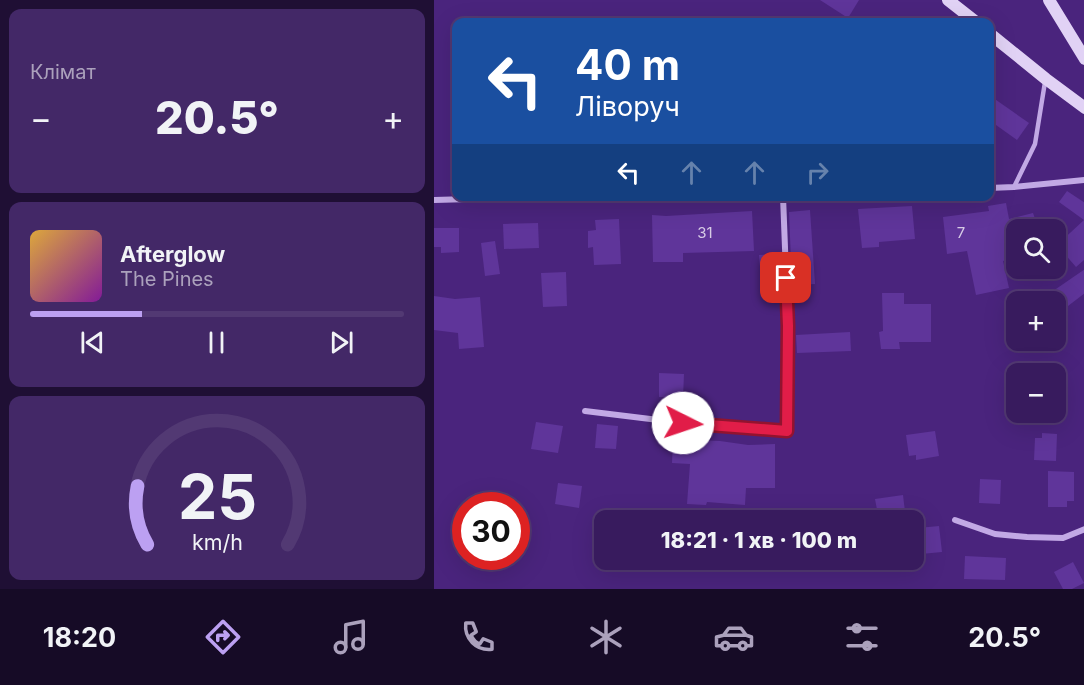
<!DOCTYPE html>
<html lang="uk">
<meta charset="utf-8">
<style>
:root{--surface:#381b5e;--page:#432867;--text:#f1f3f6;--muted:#aba1bc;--line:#523973;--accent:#bca0f2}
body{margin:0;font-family:Inter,sans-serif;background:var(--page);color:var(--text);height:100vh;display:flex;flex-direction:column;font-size:22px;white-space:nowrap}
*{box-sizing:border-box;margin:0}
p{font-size:20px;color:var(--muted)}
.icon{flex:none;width:33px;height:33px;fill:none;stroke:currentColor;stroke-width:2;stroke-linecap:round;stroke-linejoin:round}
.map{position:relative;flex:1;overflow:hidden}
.drawer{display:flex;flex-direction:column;gap:9px;padding:9px;background:#1f0f34;width:434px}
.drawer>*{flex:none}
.hud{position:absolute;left:18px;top:18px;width:542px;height:183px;border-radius:12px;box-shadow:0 6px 24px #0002,0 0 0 2px var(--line);background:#1a4fa0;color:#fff;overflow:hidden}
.tools{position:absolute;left:572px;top:219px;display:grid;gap:12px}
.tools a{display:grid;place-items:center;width:60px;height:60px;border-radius:12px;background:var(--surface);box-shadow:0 6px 24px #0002,0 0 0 2px var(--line);font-size:30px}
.speed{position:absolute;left:18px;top:492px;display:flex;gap:12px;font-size:30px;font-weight:700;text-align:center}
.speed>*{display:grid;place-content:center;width:78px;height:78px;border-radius:50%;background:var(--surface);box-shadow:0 6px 24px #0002,0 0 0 2px var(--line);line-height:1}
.speed .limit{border:9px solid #d22;background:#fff;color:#111}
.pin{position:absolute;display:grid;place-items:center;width:51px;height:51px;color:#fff;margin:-26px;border-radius:12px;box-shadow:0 3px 9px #0006}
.me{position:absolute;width:66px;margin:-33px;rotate:94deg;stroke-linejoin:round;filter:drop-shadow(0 0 4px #0008)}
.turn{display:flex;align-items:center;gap:21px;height:126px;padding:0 24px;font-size:27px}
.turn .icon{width:78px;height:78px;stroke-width:2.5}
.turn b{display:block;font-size:42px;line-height:51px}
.lanes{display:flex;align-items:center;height:57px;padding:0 24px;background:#0003;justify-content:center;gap:30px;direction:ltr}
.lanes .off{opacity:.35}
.big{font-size:45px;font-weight:800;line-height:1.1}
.drawer .tile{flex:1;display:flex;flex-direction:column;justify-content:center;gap:9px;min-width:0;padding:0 21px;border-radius:12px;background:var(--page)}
.drawer .dial{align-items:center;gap:0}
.dial svg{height:156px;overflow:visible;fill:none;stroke:var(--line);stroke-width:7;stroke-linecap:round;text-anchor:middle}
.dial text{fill:var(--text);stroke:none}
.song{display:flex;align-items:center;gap:18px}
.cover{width:72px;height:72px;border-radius:9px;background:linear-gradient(135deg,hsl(40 70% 55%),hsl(290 70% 35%))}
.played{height:6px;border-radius:3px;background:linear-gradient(90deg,var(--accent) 30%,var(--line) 30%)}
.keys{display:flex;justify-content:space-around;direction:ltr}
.heat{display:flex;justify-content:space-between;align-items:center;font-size:33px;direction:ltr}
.trip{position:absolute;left:160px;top:510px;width:330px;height:60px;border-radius:12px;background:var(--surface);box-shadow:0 6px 24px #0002,0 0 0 2px var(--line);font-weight:800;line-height:60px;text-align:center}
.dock{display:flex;height:96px;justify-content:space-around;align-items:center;background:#160b26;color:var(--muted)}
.dock .icon{width:42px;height:42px}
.dock .active{color:var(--accent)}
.dock b{font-size:27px;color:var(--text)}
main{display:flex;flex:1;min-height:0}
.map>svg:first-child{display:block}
.building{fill:#5f359a}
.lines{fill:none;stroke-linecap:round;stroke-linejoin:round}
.service{stroke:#c2a9e5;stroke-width:4.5}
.minor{stroke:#c2a9e5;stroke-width:6}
.secondary{stroke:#e1d2f5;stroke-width:12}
.route-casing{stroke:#92132f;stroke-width:15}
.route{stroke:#e11d48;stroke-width:10}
.labels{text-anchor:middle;stroke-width:6;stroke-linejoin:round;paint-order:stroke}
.number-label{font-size:15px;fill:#d7cce6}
</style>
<main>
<section class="drawer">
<div class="tile"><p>Клімат</p>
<div class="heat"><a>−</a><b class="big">20.5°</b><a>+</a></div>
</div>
<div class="tile">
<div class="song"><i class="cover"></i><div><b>Afterglow</b><p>The Pines</p></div></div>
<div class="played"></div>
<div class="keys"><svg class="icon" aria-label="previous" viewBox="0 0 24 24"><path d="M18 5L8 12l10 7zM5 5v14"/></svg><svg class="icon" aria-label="pause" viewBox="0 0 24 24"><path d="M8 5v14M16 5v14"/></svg><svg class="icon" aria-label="next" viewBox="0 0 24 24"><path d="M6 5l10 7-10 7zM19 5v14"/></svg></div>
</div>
<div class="tile dial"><svg viewBox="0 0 100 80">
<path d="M14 69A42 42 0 1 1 86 69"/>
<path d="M14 69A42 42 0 0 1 9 39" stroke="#bca0f2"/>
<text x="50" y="56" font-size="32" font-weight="700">25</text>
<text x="50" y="72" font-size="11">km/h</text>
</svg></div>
</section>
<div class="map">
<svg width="651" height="589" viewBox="0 0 651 589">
<rect width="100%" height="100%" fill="#4a247d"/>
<g class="building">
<polygon points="386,0 425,0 414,18"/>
<polygon points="555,95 595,123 583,140 555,120"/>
<polygon points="633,191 651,203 651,259 642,267 623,245 650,220 625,202"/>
<polygon points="572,203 575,219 599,213 605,230 582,230 582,258 569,261 575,288 542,295 533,251 513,254 509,217 555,211 554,206"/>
<polygon points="478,206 481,239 445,242 445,247 428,248 424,209"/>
<polygon points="376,210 381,284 358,285 355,212"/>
<polygon points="318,211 320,251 249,253 249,262 219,262 218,215 232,216"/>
<polygon points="185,219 187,264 160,265 159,247 154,248 154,231 162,230 161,220"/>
<polygon points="104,223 105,248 70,249 69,224"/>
<polygon points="0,228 25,228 25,252 7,253 7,247 0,247"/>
<polygon points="61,241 66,274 51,276 47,243"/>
<polygon points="346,254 347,289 336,290 336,277 327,278 325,255"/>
<polygon points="651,269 651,293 621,316 621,302 603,302"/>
<polygon points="132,272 133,306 109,307 107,273"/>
<polygon points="448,293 470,293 470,304 497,304 497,342 465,342 466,349 447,349 445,332 449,331"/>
<polygon points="0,296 21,299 46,297 50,347 25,349 24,333 0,330"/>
<polygon points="416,332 417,351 363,353 362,335"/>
<polygon points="225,373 250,374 249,398 225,397"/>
<polygon points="102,422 129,426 124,453 97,449"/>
<polygon points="163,424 184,426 182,449 161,448"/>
<polygon points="501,431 505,456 482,460 482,455 475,456 472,435"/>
<polygon points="608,433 623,434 622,461 600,460 601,438 608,438"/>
<polygon points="239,439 286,441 314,445 341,444 341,488 312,488 311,505 273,502 272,505 253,504 256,464 238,463"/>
<polygon points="614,471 640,472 640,501 633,501 633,507 614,507"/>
<polygon points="546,479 567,480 566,504 545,503"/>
<polygon points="124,483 148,486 145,508 121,504"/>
<polygon points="469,495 472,520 445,520 441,499"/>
<polygon points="505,526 508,552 487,554 484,528"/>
<polygon points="531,556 572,558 571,580 530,579"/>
<polygon points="639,562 650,583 638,589 629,589 620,572"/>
</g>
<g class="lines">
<polyline class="service" points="580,187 601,144 611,82"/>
<g class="minor">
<polyline points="555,188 580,187 651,180"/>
<polyline points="0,200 143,196"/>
<polyline points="151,411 249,423 353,431 354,326 349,196"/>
<polyline points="521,520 561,534 593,537 629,538 651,529"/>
</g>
<g class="secondary">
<polyline points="514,0 542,22"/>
<polyline points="615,0 651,59"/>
<polyline points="555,33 612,79 651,108"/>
</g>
</g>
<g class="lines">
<g class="route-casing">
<polyline id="route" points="249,423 353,431 354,326 352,278"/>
</g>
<use href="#route" class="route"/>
</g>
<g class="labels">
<g class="number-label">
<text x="271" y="238">31</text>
<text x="527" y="238">7</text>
</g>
</g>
</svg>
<div class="tools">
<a><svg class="icon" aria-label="search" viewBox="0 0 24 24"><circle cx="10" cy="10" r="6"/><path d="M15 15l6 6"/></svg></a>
<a>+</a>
<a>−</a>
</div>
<div class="speed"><div class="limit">30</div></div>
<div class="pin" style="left:352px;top:278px;background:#d93025"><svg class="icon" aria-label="arrive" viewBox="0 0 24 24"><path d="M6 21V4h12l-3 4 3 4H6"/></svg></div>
<svg class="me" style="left:249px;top:423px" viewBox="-20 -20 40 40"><circle r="19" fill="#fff"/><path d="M0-13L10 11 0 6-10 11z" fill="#e11d48"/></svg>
<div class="trip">18:21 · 1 хв · 100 m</div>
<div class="hud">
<div class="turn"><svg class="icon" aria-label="left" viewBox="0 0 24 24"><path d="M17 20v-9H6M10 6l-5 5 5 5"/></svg><div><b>40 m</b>Ліворуч</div></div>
<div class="lanes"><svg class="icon" aria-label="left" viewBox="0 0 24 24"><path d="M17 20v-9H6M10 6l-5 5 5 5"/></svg><svg class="icon off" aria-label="ahead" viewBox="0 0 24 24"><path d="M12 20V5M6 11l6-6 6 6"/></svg><svg class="icon off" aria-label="ahead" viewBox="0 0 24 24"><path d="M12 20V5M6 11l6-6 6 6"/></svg><svg class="icon off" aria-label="right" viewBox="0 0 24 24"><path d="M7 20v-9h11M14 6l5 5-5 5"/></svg></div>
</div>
</div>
</main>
<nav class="dock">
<b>18:20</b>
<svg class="icon active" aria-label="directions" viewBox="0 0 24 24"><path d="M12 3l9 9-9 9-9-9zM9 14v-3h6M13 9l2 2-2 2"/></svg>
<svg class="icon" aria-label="music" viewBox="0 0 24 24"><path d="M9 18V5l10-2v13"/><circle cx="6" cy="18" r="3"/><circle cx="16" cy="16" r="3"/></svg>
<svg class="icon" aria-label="phone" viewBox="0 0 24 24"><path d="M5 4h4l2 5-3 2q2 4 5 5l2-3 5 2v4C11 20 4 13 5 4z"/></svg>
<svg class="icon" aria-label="climate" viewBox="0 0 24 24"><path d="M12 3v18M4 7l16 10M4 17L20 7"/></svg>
<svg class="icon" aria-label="car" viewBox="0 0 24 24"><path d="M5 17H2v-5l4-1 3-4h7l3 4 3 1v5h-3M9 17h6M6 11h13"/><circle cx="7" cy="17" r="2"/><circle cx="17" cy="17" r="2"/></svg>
<svg class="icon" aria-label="filters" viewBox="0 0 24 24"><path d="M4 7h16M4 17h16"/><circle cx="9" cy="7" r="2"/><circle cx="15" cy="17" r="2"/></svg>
<b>20.5°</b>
</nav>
